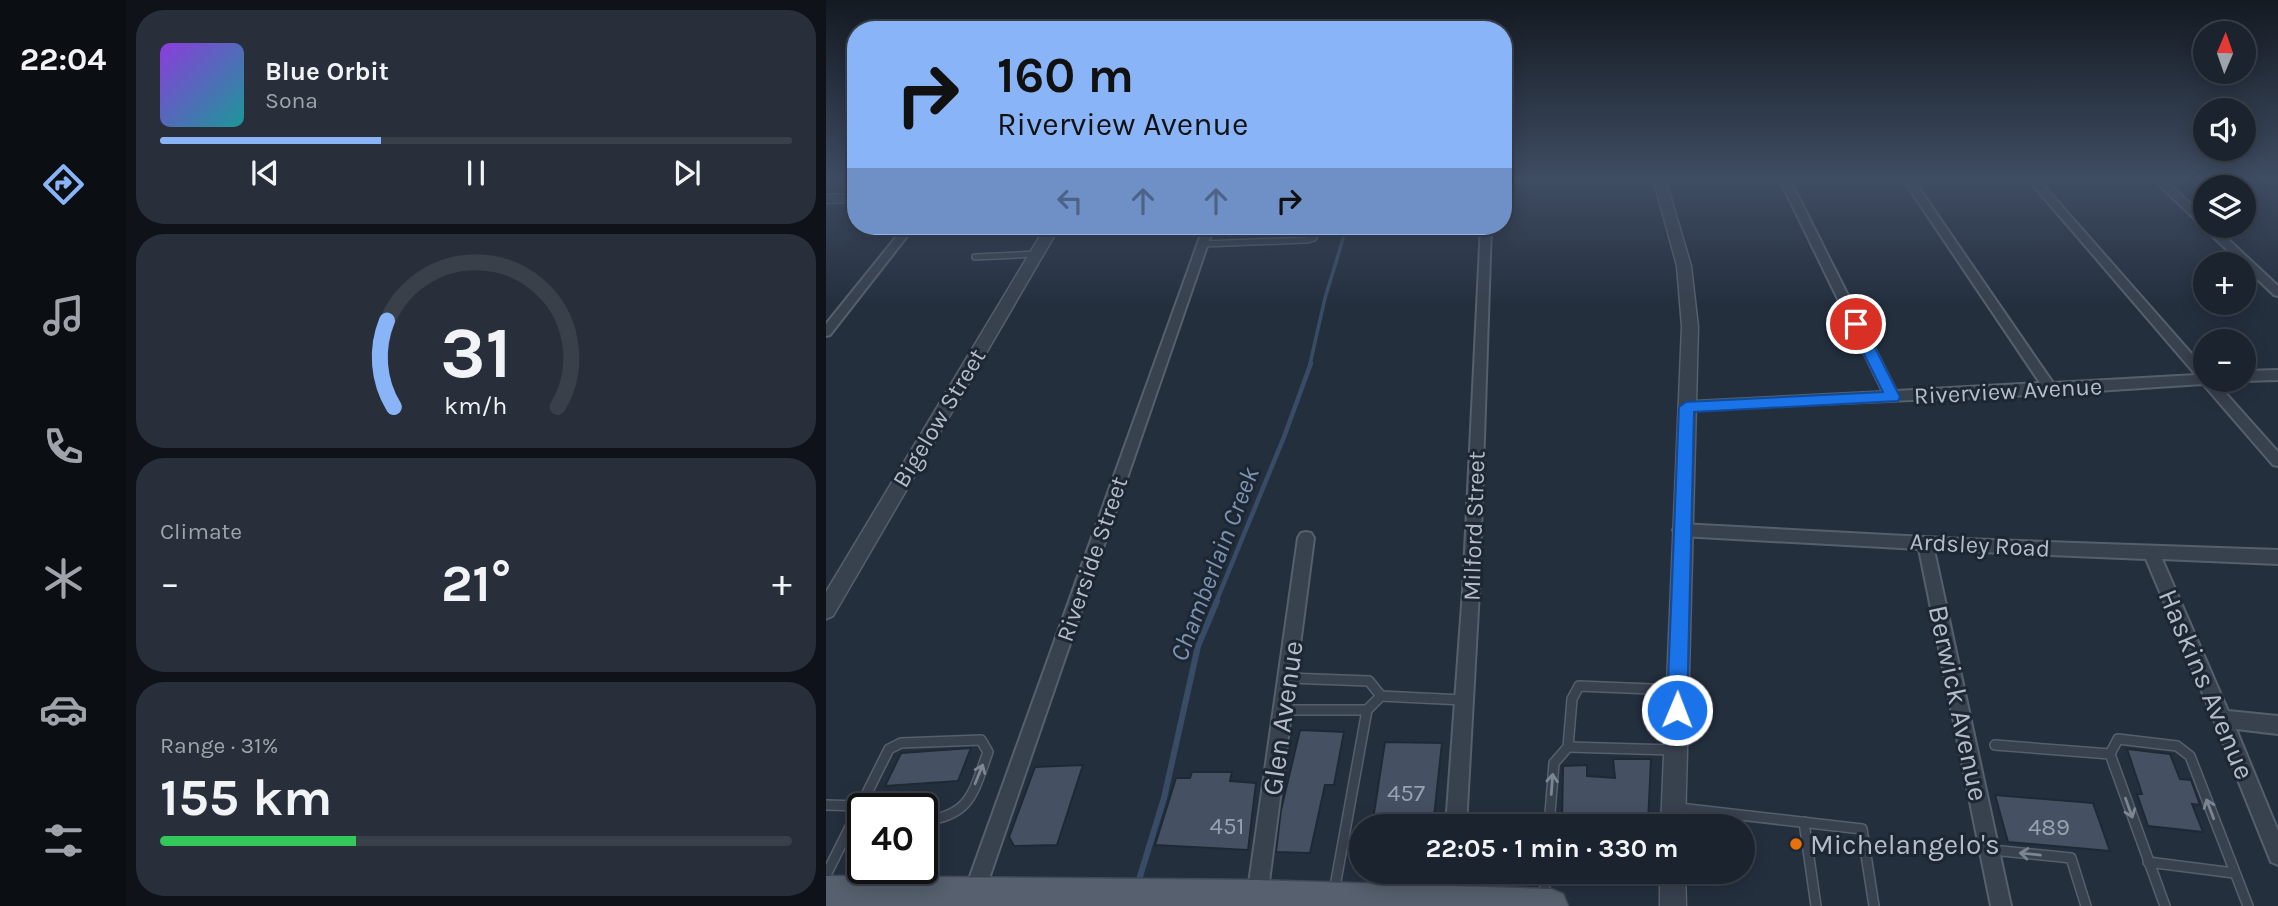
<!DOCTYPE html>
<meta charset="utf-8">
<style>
:root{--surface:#1b232e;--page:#282f3a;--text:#f1f3f6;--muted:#a0a4aa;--line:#39404a;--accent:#8ab4f8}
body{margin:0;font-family:Karla,sans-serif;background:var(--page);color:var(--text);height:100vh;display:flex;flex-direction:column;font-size:26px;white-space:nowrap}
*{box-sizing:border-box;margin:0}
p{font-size:23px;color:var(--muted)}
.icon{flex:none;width:38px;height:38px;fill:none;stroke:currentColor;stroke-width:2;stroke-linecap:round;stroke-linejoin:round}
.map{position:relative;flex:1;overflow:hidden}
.panel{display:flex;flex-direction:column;gap:10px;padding:10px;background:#0f1319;width:700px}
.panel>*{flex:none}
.hud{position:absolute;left:21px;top:21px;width:665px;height:214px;border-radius:28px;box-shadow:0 4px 18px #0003,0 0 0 2px var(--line);background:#8ab4f8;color:#111;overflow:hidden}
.needle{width:46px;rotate:2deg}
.controls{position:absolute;left:1367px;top:21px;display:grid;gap:14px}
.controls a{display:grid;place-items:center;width:63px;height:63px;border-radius:50%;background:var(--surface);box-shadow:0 4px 18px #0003,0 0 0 2px var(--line);font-size:35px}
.speed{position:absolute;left:21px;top:793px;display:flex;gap:14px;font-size:35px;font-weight:700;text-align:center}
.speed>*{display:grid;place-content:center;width:91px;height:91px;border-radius:50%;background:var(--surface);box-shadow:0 4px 18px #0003,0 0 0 2px var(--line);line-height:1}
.speed .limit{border:4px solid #111;border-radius:10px;background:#fff;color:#111}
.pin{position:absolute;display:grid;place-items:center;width:60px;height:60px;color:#fff;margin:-30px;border:4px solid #fff;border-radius:50%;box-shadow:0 2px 7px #0007}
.me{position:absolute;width:77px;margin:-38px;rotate:1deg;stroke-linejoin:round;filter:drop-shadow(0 0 5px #0008)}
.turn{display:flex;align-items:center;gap:24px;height:147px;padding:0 35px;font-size:32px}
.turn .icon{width:91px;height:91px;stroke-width:2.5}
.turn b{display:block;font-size:49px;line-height:60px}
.lanes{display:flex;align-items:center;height:66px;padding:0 35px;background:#0003;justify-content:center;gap:35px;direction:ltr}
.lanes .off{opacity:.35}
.big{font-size:52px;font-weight:700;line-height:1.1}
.panel .card{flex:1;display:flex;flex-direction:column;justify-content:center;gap:10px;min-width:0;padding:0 24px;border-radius:28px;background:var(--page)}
.panel .dial{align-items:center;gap:0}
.dial svg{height:182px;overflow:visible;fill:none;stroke:var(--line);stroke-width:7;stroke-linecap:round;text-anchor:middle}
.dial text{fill:var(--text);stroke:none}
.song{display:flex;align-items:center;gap:21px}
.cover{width:84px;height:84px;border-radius:10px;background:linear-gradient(135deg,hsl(270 70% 55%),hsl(180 70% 35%))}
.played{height:7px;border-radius:4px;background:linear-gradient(90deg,var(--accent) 35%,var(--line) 35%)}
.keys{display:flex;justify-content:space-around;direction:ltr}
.heat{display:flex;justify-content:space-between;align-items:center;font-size:38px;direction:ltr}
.charge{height:10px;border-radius:5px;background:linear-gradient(90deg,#34c759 31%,var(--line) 0)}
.trip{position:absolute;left:523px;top:814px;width:406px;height:70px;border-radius:35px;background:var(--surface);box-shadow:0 4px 18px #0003,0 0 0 2px var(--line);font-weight:700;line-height:70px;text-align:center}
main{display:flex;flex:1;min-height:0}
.tab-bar{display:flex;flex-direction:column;width:126px;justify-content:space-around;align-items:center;background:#0b0e12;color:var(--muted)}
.tab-bar .icon{width:49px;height:49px}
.tab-bar .current{color:var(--accent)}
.tab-bar b{font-size:32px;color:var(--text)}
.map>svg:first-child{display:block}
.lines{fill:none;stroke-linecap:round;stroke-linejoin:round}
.stream-far2{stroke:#394c67;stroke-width:3.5}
.stream-far1{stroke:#394c67;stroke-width:4.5}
.stream{stroke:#394c67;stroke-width:6}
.building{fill:#455162;stroke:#1f2835;stroke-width:2}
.service-far1-casing{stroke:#565f6c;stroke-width:8}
.service-casing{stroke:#565f6c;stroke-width:12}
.minor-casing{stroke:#565f6c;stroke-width:4}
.tertiary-casing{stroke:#565f6c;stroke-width:3}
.primary-casing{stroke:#414a57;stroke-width:3}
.service-far1{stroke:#38414e;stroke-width:5}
.service{stroke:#38414e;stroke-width:9}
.minor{fill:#38414e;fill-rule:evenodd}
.tertiary{fill:#38414e;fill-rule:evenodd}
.primary{fill:#56606e;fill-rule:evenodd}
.oneway{stroke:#7c8592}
.route{fill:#1a73e8;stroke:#114b97;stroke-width:2}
.food-dot{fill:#e8710a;stroke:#1d2633;stroke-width:2.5}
.labels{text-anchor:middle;stroke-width:6;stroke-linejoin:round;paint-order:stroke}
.street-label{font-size:24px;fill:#b4bcc9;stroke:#1d2633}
.near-number-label{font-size:24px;fill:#98a1af}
.water-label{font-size:26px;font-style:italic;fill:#7c92b1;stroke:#1d2633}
.near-street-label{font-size:28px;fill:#b4bcc9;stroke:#1d2633}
.near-poi-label{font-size:28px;fill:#b4bcc9;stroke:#1d2633;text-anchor:start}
</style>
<main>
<nav class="tab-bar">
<b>22:04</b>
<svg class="icon current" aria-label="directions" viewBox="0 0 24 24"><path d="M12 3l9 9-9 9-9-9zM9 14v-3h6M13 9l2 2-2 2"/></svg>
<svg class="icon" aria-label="music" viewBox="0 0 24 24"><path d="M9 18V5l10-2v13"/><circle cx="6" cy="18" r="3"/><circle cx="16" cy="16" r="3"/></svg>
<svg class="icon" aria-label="phone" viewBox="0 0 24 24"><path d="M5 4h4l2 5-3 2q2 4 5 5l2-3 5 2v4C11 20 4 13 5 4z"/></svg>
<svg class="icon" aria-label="climate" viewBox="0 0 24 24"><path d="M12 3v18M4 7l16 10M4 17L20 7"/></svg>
<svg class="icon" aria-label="car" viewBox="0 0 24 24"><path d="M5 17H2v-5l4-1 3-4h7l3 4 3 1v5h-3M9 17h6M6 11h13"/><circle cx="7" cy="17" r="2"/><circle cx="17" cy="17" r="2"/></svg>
<svg class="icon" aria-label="filters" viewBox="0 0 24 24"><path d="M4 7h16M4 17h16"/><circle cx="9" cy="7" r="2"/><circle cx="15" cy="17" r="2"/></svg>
</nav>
<section class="panel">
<div class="card">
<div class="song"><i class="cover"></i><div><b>Blue Orbit</b><p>Sona</p></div></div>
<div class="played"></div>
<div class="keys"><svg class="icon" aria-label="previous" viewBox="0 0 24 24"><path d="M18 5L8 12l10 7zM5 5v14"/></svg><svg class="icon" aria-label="pause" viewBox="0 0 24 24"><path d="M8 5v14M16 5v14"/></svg><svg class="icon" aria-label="next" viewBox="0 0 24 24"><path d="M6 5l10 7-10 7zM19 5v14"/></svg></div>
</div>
<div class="card dial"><svg viewBox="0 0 100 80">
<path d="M14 69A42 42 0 1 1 86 69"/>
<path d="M14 69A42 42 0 0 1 11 31" stroke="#8ab4f8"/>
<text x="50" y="56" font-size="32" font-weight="700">31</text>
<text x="50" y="72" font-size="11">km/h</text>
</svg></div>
<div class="card"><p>Climate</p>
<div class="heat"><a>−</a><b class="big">21°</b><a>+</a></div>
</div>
<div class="card"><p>Range · 31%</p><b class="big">155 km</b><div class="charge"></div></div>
</section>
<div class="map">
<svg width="1452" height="906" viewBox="0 0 1452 906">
<rect width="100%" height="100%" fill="#242f3e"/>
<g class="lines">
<polyline class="stream-far2" points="484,364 499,298 517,239"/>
<polyline class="stream-far1" points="390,602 458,437 485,363"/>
<polyline class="stream" points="312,883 338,798 372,646 391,601"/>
</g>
<g class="building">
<polygon points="474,730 518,732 508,785 499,785 484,853 450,852 455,810"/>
<polygon points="559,742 616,743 607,826 546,826"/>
<polygon points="145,748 132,781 59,786 75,753"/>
<polygon points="1301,749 1344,754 1354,779 1365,780 1374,805 1366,804 1377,832 1322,826 1311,794 1316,794"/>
<polygon points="787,759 825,759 822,823 815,823 815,826 736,826 737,766 761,765 761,776 789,778"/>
<polygon points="257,765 231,845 188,846 183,837 209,767"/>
<polygon points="366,772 406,772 404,781 430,783 422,850 329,845 350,778 364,778"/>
<polygon points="1169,795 1267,803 1284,851 1182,842"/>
</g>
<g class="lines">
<g class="service-far1-casing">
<g id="service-far1">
<polyline points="377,244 480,240 488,238 492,226"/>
<polyline points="149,257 210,254"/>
</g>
</g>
<g class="service-casing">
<g id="service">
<polyline points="462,678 543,681 555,696 637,700"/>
<polyline points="458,710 541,710 555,696"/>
<polyline points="1169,745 1284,754"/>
<polyline points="742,747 847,750"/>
<polyline points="1284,754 1292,739 1351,746 1364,756 1422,906"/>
<polyline points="1284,754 1339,906"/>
<polyline points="0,805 35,806"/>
<polyline points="853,808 1036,829 1048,906"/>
<polyline points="978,822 990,906"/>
<polyline points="26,824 37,823"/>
<polyline points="723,826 728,763 742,747 746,699 753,686 849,690"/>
<polyline points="1166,850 1245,858 1260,906"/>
<polyline points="1322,862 1408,873"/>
<path d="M0,875L63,749L75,743L155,740L162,752C147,793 145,816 96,821"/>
<polyline points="508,892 541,710"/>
<polyline points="718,898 720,872"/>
</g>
</g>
<g class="minor-casing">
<g id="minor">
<polygon points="953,178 963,178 1070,391 1214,383 1076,178 1086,178 1227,383 1370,375 1201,178 1211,178 1379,369 1379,380 1388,380 1452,452 1452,466 1447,465 1377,384 1225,394 855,410 853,407 855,404 860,402 1057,392"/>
<polygon points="1326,178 1336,178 1379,217 1379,226 1388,226 1452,286 1452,296 1448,295"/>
<polygon points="79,226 89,226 4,335 0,336 0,324"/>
<polygon points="378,226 388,226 158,893 155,900 148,903 141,900 138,893"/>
<polygon points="655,226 665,226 653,591 640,826 620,826 637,591"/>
<polygon points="1452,370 1452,380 1418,381 1415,380 1418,380 1418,371"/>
<polygon points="855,524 1137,539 1452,550 1452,564 1336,559 1402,711 1452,716 1452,734 1410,729 1452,831 1452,865 1445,862 1388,720 1320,559 1108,550 1185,906 1165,906 1093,549 855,536 850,534 847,530 850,526"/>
<polygon points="480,532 485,533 488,538 441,897 438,904 424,904 421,897 472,538 475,533"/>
<polygon points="616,872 636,872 634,906 616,906"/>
</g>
</g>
<g class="tertiary-casing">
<g id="tertiary">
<polygon points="827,178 839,178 865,266 872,327 859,826 835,826 856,327 851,266"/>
<polygon points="30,194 30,202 0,203 0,195"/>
<polygon points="220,226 234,226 7,616 0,619 0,592"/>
<polygon points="834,872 859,872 860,906 834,906"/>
</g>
</g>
<g class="primary-casing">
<polygon id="primary" points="0,876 431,880 725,889 737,894 742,906 0,906"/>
</g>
<use href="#service-far1" class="service-far1"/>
<use href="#service" class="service"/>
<use href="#minor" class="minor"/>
<use href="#tertiary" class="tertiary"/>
<use href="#primary" class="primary"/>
</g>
<defs><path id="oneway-shaft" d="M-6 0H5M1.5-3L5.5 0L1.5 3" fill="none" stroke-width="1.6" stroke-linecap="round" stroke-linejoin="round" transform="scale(1.75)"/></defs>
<g class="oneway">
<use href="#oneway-shaft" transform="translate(153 774) rotate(-68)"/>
<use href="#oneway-shaft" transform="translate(726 784) rotate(-86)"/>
<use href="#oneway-shaft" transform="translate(1303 808) rotate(70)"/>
<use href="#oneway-shaft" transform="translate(1384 809) rotate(-111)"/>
<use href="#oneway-shaft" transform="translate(1204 854) rotate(-174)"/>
</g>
<linearGradient id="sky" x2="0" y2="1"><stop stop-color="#141a22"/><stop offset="0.59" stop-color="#3f4d63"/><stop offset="1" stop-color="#3f4d63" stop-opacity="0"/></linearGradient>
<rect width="1452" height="304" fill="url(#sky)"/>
<polygon class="route" points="1030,320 1037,324 1074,397 1072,401 868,412 861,710 858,717 851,720 844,717 841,710 853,407 860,402 1057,392 1023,324"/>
<circle class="food-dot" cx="970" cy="844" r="7"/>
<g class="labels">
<g class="street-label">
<text transform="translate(1182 391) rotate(-3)" y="8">Riverview Avenue</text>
<text transform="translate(113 418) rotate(-59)" y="8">Bigelow Street</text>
<text transform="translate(648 526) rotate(-88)" y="8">Milford Street</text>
<text transform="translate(1154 545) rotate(3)" y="8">Ardsley Road</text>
<text transform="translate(266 559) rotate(-71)" y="8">Riverside Street</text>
</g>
<g class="near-number-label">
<text x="580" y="801">457</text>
<text x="401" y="834">451</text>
<text x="1223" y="835">489</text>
</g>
<g class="water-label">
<text transform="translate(388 564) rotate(-69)" y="9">Chamberlain Creek</text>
</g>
<g class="near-street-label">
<text transform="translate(1381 684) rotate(67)" y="10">Haskins Avenue</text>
<text transform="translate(1133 703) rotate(78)" y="10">Berwick Avenue</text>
<text transform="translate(456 718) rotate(-82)" y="10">Glen Avenue</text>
</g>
<g class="near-poi-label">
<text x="984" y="854">Michelangelo's</text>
</g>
</g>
</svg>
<div class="controls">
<a><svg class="needle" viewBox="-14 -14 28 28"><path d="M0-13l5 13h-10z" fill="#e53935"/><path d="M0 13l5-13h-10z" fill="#a0a4aa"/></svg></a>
<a><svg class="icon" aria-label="sound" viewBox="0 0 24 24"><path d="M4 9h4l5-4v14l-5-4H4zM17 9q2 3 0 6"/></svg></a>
<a><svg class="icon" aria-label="layers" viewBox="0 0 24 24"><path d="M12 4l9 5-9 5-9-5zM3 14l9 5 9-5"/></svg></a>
<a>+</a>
<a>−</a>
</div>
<div class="speed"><div class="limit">40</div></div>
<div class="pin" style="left:1030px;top:324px;background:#d93025"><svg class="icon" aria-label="arrive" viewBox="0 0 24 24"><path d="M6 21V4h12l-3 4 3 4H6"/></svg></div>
<svg class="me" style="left:851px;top:710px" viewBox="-20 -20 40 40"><circle r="17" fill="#1a73e8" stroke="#fff" stroke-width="3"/><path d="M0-11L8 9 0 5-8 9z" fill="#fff"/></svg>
<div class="trip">22:05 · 1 min · 330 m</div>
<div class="hud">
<div class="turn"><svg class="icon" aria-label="right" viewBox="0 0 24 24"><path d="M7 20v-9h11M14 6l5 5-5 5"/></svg><div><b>160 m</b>Riverview Avenue</div></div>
<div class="lanes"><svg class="icon off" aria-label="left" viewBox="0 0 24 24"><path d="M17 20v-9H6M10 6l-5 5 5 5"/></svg><svg class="icon off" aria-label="ahead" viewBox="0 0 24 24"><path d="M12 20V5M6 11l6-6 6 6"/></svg><svg class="icon off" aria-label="ahead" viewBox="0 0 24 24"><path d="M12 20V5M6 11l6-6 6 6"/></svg><svg class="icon" aria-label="right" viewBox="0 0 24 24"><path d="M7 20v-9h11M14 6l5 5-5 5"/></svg></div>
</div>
</div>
</main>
